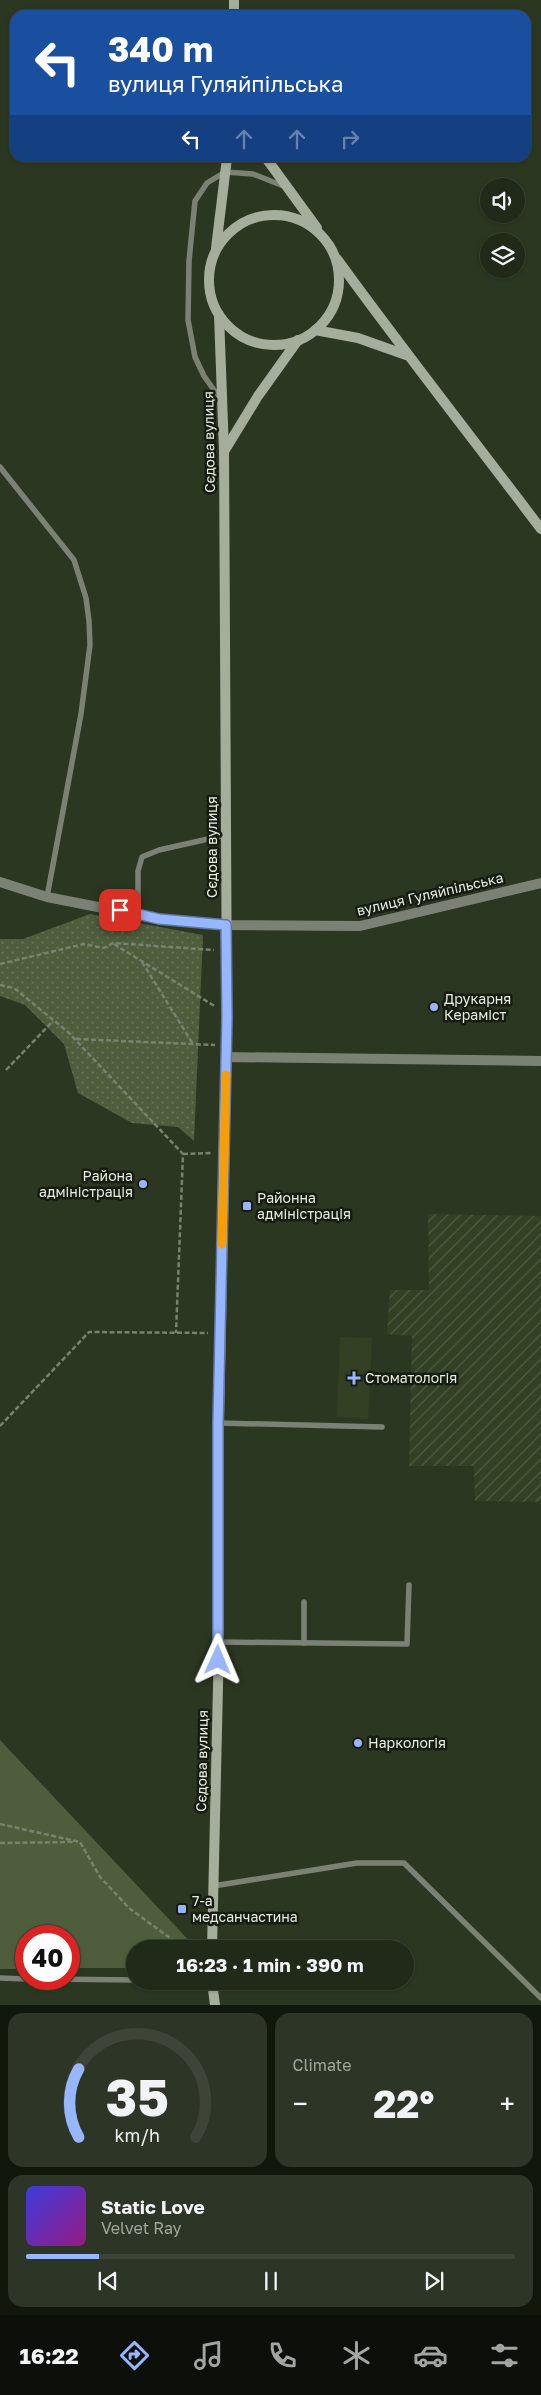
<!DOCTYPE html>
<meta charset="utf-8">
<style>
:root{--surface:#212919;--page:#2d3526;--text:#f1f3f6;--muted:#a2a6a2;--line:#3e4538;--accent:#97b6fd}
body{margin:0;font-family:"Golos Text",sans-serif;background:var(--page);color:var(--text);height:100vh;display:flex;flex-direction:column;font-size:19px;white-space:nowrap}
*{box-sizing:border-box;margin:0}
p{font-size:16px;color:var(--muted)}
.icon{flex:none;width:28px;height:28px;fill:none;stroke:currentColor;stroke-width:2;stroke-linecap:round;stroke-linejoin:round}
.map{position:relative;height:2005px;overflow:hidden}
.side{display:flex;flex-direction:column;gap:8px;padding:8px;background:#12170e;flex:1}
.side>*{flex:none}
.guide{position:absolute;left:10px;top:10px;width:521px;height:152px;border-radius:15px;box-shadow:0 1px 4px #0004,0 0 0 1px var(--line);background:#1a4fa0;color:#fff;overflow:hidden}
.fabs{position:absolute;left:480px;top:178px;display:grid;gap:10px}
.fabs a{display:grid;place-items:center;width:45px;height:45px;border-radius:50%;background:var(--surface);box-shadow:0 1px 4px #0004,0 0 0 1px var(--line);font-size:25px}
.speed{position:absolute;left:15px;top:1925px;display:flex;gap:10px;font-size:25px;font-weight:700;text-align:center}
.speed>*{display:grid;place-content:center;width:65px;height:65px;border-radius:50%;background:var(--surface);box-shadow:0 1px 4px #0004,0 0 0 1px var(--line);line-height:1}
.speed .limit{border:8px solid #d22;background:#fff;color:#111}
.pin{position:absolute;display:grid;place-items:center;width:42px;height:42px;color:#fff;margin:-21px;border-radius:10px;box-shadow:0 2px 8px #0006}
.me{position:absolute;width:55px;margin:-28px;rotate:1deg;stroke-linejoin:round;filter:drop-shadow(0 0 4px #0008)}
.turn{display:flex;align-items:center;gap:18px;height:105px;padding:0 15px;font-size:22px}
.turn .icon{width:65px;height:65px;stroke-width:2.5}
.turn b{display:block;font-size:35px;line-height:42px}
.lanes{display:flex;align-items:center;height:48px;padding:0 15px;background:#0003;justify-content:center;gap:25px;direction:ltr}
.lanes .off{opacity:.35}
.big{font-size:38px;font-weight:700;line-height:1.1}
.side .tile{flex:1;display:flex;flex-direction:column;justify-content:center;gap:8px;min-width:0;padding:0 18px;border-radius:15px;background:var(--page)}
.side .dial{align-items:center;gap:0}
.dial svg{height:130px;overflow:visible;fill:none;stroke:var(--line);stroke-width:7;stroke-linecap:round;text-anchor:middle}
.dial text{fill:var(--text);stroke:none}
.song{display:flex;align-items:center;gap:15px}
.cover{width:60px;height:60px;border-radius:8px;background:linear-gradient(135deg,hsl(240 70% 55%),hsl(310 70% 35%))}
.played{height:5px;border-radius:2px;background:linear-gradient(90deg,var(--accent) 15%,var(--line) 15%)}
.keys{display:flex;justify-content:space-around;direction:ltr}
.heat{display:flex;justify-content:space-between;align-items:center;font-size:28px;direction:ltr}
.side .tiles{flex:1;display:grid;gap:8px;grid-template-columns:1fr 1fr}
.tile:last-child{grid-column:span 2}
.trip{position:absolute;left:126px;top:1940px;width:288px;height:50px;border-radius:25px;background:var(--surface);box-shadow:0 1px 4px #0004,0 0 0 1px var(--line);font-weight:700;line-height:50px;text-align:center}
.tabs{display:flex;height:80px;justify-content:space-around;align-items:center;background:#0d100a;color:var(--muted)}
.tabs .icon{width:35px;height:35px}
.tabs .current{color:var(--accent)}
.tabs b{font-size:22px;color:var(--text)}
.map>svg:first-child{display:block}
.built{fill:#334024}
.industrial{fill:url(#industrial-furrows)}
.grass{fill:url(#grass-dots)}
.green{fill:#4e5e3c}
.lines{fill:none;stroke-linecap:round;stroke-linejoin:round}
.path{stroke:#78826f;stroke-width:2.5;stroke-dasharray:5 2.5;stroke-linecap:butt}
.lane{stroke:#7c8176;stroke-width:5.5}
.street{stroke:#7c8176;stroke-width:10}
.secondary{stroke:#a5ae9c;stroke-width:10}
.route-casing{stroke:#6276a4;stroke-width:12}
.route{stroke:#97b6fd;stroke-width:9}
.slow{stroke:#f59e0b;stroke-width:9}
.poi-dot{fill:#97b6fd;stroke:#171c12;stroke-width:2}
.labels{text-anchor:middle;stroke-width:5;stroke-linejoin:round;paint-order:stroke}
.street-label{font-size:14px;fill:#e7eee0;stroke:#171c12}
.poi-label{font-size:14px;fill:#e7eee0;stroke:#171c12;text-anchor:start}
</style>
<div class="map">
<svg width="541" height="2005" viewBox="0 0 541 2005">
<defs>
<pattern id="industrial-furrows" width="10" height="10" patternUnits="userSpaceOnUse" patternTransform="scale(1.25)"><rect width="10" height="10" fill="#334024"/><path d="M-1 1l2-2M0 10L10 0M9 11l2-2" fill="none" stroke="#515c44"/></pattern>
<pattern id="grass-dots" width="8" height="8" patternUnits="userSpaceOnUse" patternTransform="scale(1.25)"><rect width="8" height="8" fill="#4e5e3c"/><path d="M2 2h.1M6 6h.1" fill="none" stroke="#687558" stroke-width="1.8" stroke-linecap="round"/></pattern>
</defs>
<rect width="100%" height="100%" fill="#2c3721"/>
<polygon class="built" points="340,1337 372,1338 368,1419 337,1417"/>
<polygon class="industrial" points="428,1214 541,1216 541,1502 475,1501 474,1466 409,1466 412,1336 387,1334 390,1290 429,1290"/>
<polygon class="grass" points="90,914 203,935 194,1141 178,1127 132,1123 78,1093 64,1044 25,1005 0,996 0,939 23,939"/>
<polygon class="green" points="0,1740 197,1949 135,1949 135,1968 69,1968 69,1936 26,1936 26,1969 0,1969"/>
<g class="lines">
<g class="path">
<polyline points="114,944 216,1007"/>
<polyline points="142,962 193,1044"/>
<polyline points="0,964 84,944 104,948 113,943 214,950"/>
<polyline points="0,985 14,988 68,1032 183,1154 176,1333"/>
<polyline points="76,1039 215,1045"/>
<polyline points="6,1070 53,1021"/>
<polyline points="183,1154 212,1153"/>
<polyline points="0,1426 89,1332 208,1333"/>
<polyline points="0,1824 80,1842 100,1877 129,1908 185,1949"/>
<polyline points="0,1843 73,1842"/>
</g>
<g class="lane">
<polyline points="221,400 204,376 195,357 188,320 189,261 195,201 207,183 225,172 253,174 286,187"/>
<polyline points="0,467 74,560 86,598 89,621 90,645 81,714 47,897"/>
<polyline points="138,914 138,871 142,857 159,850 226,835"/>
<polyline points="219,1423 382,1427"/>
<polyline points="304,1602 304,1643"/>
<polyline points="219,1642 407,1644 409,1585"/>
<polyline points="213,1886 357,1863 404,1863 541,1998"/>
<polyline points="0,1978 26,1979"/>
<polyline points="45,1979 135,1980"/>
<polyline points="197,1981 212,1982"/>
</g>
<g class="street">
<polyline points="0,882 47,897 159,919 226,925 360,926 541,883"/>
<polyline points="226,1057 541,1061"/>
</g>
<g class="secondary">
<polyline points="234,15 234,0"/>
<polyline points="266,158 317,228"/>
<circle cx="274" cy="280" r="65"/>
<polyline points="216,248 227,158"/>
<path d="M337,259C403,350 473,439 541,529"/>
<polyline points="315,330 358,338 406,355"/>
<polyline points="225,450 258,396 298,340"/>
<polyline points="212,1949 219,1642 219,1423 227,1014 224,451 219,315"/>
<polyline points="212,1981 215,2005"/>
</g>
</g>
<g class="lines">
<g class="route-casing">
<polyline id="route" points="120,910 159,919 226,925 227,1018 218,1423 218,1660"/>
</g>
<use href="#route" class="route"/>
<polyline class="slow" points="222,1244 226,1075"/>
</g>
<g class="poi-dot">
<circle cx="434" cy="1007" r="5"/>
<circle cx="143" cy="1184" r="5"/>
<rect x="242" y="1201" width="10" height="10" rx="2.5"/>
<path d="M351.5 1370.5h5v5h5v5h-5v5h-5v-5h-5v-5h5z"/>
<circle cx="358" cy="1743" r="5"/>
<rect x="177" y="1904" width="10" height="10" rx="2.5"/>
</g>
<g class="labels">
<g class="street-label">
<text transform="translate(209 442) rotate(-91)" y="5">Сєдова вулиця</text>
<text transform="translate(212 847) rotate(-90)" y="5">Сєдова вулиця</text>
<text transform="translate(430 894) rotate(-13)" y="5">вулиця Гуляйпільська</text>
<text transform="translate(202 1761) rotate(-89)" y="5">Сєдова вулиця</text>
</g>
<g class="poi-label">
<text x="444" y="1004">Друкарня<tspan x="444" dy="16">Кераміст</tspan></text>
<text x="133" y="1181" text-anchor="end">Района<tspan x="133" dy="16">адміністрація</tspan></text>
<text x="257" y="1203">Районна<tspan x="257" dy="16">адміністрація</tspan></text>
<text x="365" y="1383">Стоматологія</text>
<text x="368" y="1748">Наркологія</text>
<text x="192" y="1906">7-а<tspan x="192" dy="16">медсанчастина</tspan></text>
</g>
</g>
</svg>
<div class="fabs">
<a><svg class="icon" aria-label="sound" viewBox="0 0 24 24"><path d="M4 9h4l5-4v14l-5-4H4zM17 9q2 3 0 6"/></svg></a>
<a><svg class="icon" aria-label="layers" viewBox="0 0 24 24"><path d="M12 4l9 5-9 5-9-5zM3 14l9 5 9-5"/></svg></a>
</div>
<div class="speed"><div class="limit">40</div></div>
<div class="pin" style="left:120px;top:910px;background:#d93025"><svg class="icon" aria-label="arrive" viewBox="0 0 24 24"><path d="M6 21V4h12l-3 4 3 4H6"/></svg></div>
<svg class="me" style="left:218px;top:1660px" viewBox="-20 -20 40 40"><path d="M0-17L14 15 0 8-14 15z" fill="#97b6fd" stroke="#fff" stroke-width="4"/></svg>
<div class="trip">16:23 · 1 min · 390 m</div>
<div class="guide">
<div class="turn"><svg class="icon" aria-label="left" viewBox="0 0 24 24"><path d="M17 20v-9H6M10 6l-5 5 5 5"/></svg><div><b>340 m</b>вулиця Гуляйпільська</div></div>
<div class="lanes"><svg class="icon" aria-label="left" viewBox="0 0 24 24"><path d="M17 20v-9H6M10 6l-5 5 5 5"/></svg><svg class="icon off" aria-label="ahead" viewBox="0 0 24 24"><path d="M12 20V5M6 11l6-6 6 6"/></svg><svg class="icon off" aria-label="ahead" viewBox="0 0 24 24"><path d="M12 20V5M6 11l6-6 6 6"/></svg><svg class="icon off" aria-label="right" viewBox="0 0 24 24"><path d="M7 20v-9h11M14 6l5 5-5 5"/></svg></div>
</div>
</div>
<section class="side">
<div class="tiles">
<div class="tile dial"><svg viewBox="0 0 100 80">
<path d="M14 69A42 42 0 1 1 86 69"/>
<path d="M14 69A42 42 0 0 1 14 27" stroke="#97b6fd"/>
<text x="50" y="56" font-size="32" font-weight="700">35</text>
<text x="50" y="72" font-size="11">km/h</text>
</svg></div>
<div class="tile"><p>Climate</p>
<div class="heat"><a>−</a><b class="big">22°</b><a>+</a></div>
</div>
<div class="tile">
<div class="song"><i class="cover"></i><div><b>Static Love</b><p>Velvet Ray</p></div></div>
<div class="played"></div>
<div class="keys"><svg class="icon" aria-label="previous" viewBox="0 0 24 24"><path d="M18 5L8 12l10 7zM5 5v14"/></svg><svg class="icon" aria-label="pause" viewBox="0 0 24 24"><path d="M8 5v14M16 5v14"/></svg><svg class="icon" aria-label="next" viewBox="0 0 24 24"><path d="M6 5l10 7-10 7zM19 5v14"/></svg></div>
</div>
</div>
</section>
<nav class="tabs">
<b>16:22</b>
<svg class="icon current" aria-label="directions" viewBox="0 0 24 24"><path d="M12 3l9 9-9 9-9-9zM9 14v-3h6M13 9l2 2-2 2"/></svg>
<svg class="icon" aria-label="music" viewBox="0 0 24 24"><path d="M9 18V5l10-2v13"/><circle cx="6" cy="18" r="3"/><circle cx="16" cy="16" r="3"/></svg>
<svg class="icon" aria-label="phone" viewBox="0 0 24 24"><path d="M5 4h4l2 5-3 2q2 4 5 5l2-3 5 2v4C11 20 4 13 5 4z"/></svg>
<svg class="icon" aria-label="climate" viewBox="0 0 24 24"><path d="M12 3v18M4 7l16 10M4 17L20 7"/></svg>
<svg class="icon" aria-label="car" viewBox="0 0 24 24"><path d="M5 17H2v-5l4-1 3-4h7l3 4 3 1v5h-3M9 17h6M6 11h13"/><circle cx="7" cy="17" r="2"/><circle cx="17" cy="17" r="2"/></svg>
<svg class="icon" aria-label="filters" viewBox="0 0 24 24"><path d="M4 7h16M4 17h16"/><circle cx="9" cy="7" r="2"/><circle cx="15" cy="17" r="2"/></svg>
</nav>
